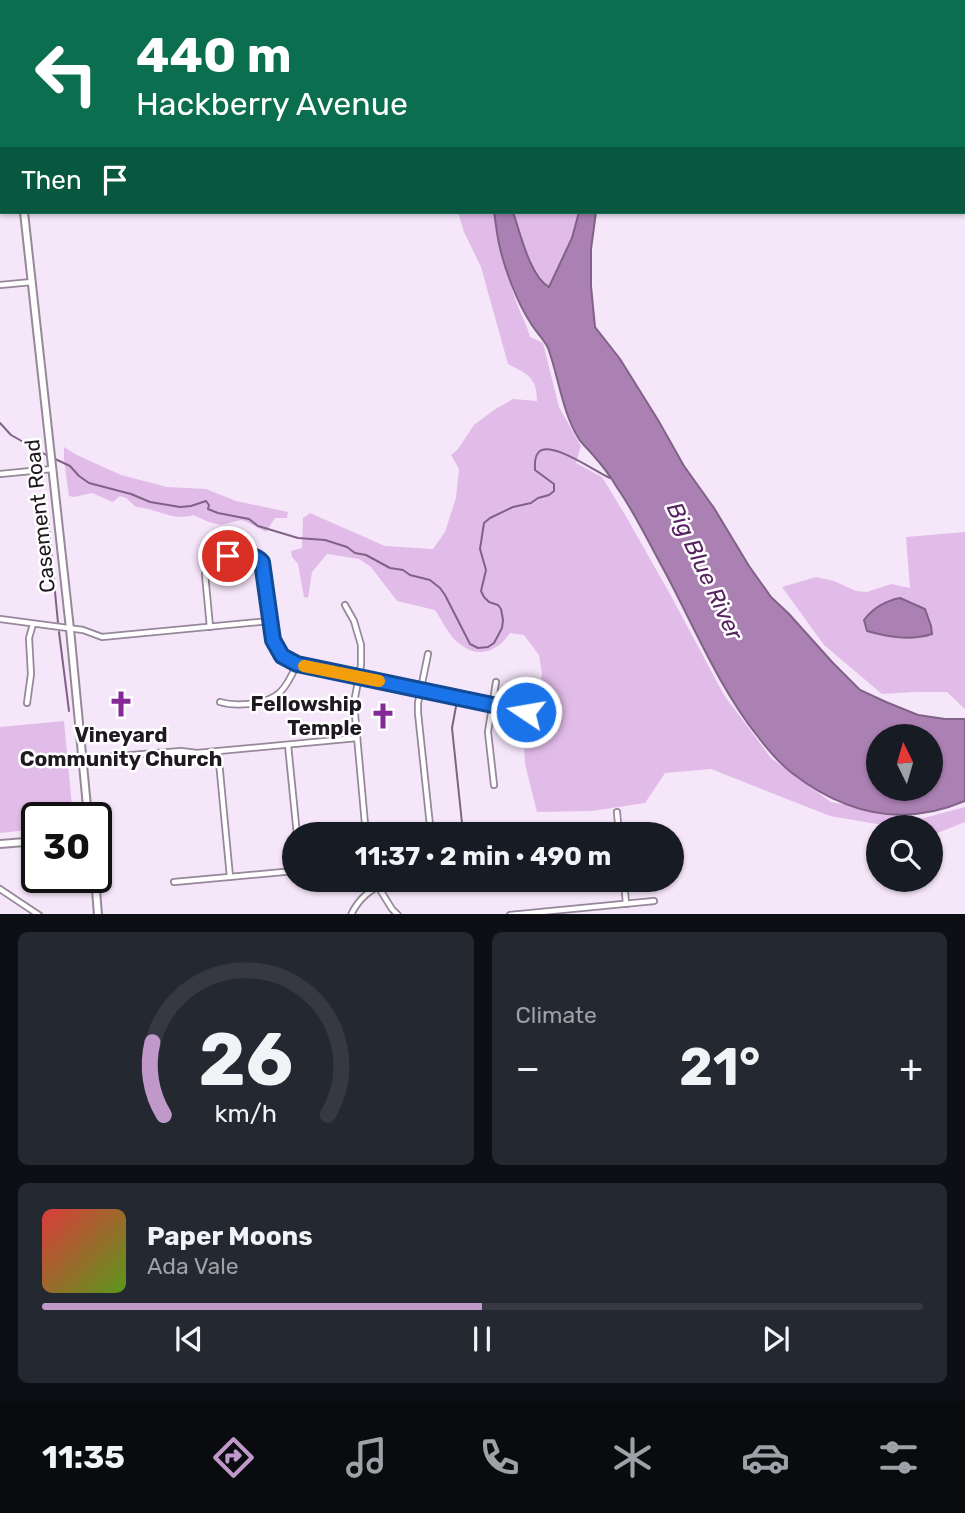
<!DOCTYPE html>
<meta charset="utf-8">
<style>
:root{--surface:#171b24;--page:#242831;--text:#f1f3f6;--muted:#9ea1a6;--line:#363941;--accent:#c098ca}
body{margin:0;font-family:Rubik,sans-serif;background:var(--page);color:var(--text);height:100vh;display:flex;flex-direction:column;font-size:26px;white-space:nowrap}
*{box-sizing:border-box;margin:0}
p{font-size:23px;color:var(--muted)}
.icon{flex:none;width:38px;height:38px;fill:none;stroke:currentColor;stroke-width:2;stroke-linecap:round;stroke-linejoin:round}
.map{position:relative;height:914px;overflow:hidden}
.sheet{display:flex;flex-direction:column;gap:18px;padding:18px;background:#0d0f14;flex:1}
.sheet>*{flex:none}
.hud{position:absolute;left:0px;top:0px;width:966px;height:214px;box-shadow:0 2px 5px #0004;background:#0b6e4f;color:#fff;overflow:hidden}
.needle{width:46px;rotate:355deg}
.controls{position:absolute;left:866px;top:724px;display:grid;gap:14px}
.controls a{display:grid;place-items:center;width:77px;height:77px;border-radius:50%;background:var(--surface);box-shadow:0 2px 5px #0004;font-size:35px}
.speed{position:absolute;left:21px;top:802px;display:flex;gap:14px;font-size:35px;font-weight:700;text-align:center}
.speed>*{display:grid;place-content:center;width:91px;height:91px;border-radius:50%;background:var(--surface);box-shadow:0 2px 5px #0004;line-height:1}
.speed .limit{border:4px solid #111;border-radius:10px;background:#fff;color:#111}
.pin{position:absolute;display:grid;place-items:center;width:60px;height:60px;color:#fff;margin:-30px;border:4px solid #fff;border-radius:50%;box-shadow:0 2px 7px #0007}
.me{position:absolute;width:77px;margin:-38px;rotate:282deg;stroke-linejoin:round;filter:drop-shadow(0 0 5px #0008)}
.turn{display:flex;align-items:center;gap:24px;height:147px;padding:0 21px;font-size:32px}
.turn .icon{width:91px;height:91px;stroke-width:2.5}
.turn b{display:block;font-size:49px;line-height:60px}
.then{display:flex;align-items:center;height:66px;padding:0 21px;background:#0003;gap:14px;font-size:26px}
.big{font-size:52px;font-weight:700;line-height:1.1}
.sheet .card{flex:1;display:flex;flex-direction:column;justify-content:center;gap:10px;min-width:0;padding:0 24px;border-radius:10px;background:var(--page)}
.sheet .dial{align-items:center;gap:0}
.dial svg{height:182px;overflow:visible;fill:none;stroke:var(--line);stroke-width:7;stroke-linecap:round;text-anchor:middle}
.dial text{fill:var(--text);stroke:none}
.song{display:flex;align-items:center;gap:21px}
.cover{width:84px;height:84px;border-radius:10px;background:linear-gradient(135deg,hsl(0 70% 55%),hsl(90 70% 35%))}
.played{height:7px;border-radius:4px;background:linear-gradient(90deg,var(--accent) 50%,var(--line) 50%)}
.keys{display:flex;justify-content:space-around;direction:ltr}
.heat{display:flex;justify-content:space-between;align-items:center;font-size:38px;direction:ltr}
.sheet .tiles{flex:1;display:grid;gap:18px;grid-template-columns:1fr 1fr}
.card:last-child{grid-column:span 2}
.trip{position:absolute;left:282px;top:822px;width:402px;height:70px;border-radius:35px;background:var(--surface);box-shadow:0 2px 5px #0004;font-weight:700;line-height:70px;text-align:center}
.tab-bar{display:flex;height:112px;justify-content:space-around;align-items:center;background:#090b0e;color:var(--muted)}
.tab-bar .icon{width:49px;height:49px}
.tab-bar .on{color:var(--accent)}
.tab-bar b{font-size:32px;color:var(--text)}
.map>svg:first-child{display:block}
.green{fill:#e2bce9;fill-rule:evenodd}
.water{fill:#ab81b3;stroke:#816287;stroke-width:2;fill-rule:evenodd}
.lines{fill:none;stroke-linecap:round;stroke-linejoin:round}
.stream{stroke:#816287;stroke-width:2}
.minor-casing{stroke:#968799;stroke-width:8}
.tertiary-casing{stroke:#968799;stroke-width:10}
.minor{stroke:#fff;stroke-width:4.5}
.tertiary{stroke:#fff;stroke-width:6}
.route-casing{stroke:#114b97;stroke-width:18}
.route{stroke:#1a73e8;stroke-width:12}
.slow{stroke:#f59e0b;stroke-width:12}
.labels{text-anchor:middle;stroke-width:5;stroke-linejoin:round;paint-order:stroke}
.street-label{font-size:21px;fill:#1f1920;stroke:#fff}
.poi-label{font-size:21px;font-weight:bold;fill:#1f1920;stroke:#fff;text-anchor:end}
.water-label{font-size:23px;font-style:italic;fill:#572361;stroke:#fff}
</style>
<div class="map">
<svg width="965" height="915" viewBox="0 0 965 915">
<rect width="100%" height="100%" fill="#f6e6fa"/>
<g class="green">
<path d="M458,212H494C499,240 505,267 514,295C518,309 526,322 530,337L543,343L559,407L581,446L576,463L602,477L624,513L670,594L724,695L771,758L831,802L920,819L965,807V822L935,834L931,833V828H900L830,816L711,769L665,773L645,803L592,811L537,812L525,764L524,744L530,729L542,674L539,655L524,635L510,633C495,655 474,659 454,639C447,631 441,619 435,610L397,601L371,567L359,559L327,554L312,572L308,598L304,597L298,564L292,557L291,551L302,548L303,518L310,513L385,546L433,549L445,532L456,498L459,469L451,455L458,449L474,425L494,410L513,399L537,401C537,377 527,374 508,364L481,267L464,232Z"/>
<path d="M513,212H579L572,238L549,287C530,277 520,232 513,212Z"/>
<path d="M64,447L77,455L121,475L167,487L206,489L236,501L288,512L287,518H275L266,532L247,522L241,520L221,525L209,522L193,515C175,522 155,508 136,507L126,498L120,496L113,502L92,493L74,497L69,496L64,460Z"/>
<path d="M965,532V709L947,692H915L882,694L824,645L782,587L816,577L834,581L856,591L867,592L891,584L910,588L906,537ZM901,598L931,634L918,638L883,636L873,609L894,600Z"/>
<polygon points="64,721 73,817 37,817 37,829 0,833 0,727"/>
</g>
<g class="water">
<path d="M494,212H513C520,232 530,277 549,287L572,238L579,212H596L591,249V286L595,327L620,359L658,420L684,466L714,508L749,566L771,597L789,614L833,663L860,690L886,702L918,715L945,719H965V801C902,828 845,814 792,773C779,763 769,751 759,738C719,688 695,628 665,572C650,545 636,515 618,489C611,477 602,465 593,455C588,449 582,444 579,439C562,412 559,378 548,348C544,339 535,331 530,322C518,304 505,270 500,248C497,237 496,224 494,212ZM878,737H931V789H878Z"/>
<path d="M900,598L925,609L931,626L932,634C910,641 888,637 867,631L864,620C873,608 885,601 900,598Z"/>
</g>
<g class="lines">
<g class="stream">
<polyline points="0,157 2,156"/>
<polyline points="0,423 11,435 48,456"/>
<path d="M53,458L70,466L79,476L89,483L131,494L150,502L180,507L191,506L206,501L209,505L208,509L218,513L249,519L258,526L298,538L325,540L347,547L355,553L366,555L390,568L403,570L410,575L430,580L440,588L445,595L470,644L478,648L488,647L494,643L502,628L503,620L501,609L498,605L489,602L484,597L481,591L486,570L480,549L484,523L490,518L513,507L531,503L538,498L549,495L554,491V484L535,470C535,465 534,458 538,453C549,438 597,473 610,478"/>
<polyline points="48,519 58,623"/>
<polyline points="59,632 69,711"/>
<polyline points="457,701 452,728 462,823"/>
</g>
<g class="minor-casing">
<g id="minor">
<polyline points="0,119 2,119"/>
<polyline points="0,285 32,282"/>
<polyline points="0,474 52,469"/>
<polyline points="345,605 354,621 361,645 361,665 354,703 366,835"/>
<polyline points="0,619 83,630 102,637 270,621"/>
<path d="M210,627L205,574C209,557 223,557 238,556C245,555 250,554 256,557C261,560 261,561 264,566C266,588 267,643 284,657C293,664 304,666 315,668L526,712"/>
<polyline points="428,654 418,703 418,713 431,835"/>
<path d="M220,702C230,705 237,705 248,704C278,701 285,691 297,664"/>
<polyline points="27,703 31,674 29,638 33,624"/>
<polyline points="288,745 297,835"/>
<polyline points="218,751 230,877"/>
<polyline points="82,759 181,751 197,753 357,738"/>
<polyline points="494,785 488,732 496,682"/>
<polyline points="617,812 619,835"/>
<polyline points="374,880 392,909 398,915"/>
<polyline points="624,880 626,904"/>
<polyline points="174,882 294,871"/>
<polyline points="0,889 39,915"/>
<path d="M351,915C359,897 372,889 389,880"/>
<polyline points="510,915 654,901"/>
</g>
</g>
<g class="tertiary-casing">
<g id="tertiary">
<polyline points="2,0 2,2"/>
<polyline points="24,212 70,629 88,817"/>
<polyline points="0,844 37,841"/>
<polyline points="95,877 98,915"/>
</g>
</g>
<use href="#minor" class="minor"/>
<use href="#tertiary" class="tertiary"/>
</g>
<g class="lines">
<g class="route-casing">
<path id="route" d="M228,556C241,555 252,552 262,562L273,640L282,656L297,664L526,712"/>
</g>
<use href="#route" class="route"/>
<polyline class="slow" points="304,666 379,681"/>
</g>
<defs>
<g id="church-bare" transform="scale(2.1)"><path d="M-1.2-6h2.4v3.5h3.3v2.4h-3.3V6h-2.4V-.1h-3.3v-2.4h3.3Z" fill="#842995" stroke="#fff" stroke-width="2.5" paint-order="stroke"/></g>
</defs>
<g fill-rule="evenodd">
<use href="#church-bare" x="121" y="704"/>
<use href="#church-bare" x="383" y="716"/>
</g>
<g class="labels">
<g class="street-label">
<text transform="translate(40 516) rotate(-96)" y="7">Casement Road</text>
</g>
<g class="poi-label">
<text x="362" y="711">Fellowship<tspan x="362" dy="24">Temple</tspan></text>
<text x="121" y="742" text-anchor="middle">Vineyard<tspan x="121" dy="24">Community Church</tspan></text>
</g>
<g class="water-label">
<text transform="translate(705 571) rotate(65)" y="8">Big Blue River</text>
</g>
</g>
</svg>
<div class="controls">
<a><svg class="needle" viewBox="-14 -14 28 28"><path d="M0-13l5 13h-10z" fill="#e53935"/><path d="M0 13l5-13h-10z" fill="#9ea1a6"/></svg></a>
<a><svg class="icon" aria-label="search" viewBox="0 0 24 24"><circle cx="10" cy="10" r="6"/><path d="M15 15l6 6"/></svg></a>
</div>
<div class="speed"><div class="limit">30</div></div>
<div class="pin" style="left:228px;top:556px;background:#d93025"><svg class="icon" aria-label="arrive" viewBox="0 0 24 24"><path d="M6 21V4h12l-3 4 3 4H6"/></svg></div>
<svg class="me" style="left:526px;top:712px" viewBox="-20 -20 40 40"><circle r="17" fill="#1a73e8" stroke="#fff" stroke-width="3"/><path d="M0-11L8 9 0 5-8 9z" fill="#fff"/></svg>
<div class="trip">11:37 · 2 min · 490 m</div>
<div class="hud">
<div class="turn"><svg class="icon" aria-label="left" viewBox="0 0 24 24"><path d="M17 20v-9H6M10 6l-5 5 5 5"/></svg><div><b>440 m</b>Hackberry Avenue</div></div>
<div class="then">Then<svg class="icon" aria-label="arrive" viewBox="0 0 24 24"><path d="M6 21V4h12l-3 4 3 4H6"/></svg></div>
</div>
</div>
<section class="sheet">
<div class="tiles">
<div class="card dial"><svg viewBox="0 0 100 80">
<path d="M14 69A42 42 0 1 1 86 69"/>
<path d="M14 69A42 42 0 0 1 9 37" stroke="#c098ca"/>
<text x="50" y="56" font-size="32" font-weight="700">26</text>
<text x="50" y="72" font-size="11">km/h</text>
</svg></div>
<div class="card"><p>Climate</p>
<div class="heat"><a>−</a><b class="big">21°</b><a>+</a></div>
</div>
<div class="card">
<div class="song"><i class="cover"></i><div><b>Paper Moons</b><p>Ada Vale</p></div></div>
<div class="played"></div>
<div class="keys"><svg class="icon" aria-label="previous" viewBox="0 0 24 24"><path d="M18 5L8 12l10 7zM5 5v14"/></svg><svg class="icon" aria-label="pause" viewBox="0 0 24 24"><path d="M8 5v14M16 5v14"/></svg><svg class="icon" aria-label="next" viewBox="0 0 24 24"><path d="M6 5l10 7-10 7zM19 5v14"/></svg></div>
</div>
</div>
</section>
<nav class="tab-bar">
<b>11:35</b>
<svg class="icon on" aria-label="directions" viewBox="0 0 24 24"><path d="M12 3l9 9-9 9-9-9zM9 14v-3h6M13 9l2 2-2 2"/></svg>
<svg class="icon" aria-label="music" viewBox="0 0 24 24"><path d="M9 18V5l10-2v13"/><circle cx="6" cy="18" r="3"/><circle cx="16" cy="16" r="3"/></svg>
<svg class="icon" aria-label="phone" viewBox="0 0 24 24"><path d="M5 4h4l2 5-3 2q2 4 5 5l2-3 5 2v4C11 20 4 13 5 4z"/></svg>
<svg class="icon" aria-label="climate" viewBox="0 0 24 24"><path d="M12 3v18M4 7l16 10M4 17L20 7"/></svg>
<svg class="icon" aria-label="car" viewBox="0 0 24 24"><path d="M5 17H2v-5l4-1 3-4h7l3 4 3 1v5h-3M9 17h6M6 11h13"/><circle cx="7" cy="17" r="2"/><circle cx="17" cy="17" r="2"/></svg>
<svg class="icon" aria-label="filters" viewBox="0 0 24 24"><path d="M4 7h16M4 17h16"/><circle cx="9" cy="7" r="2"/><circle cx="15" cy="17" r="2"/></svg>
</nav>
